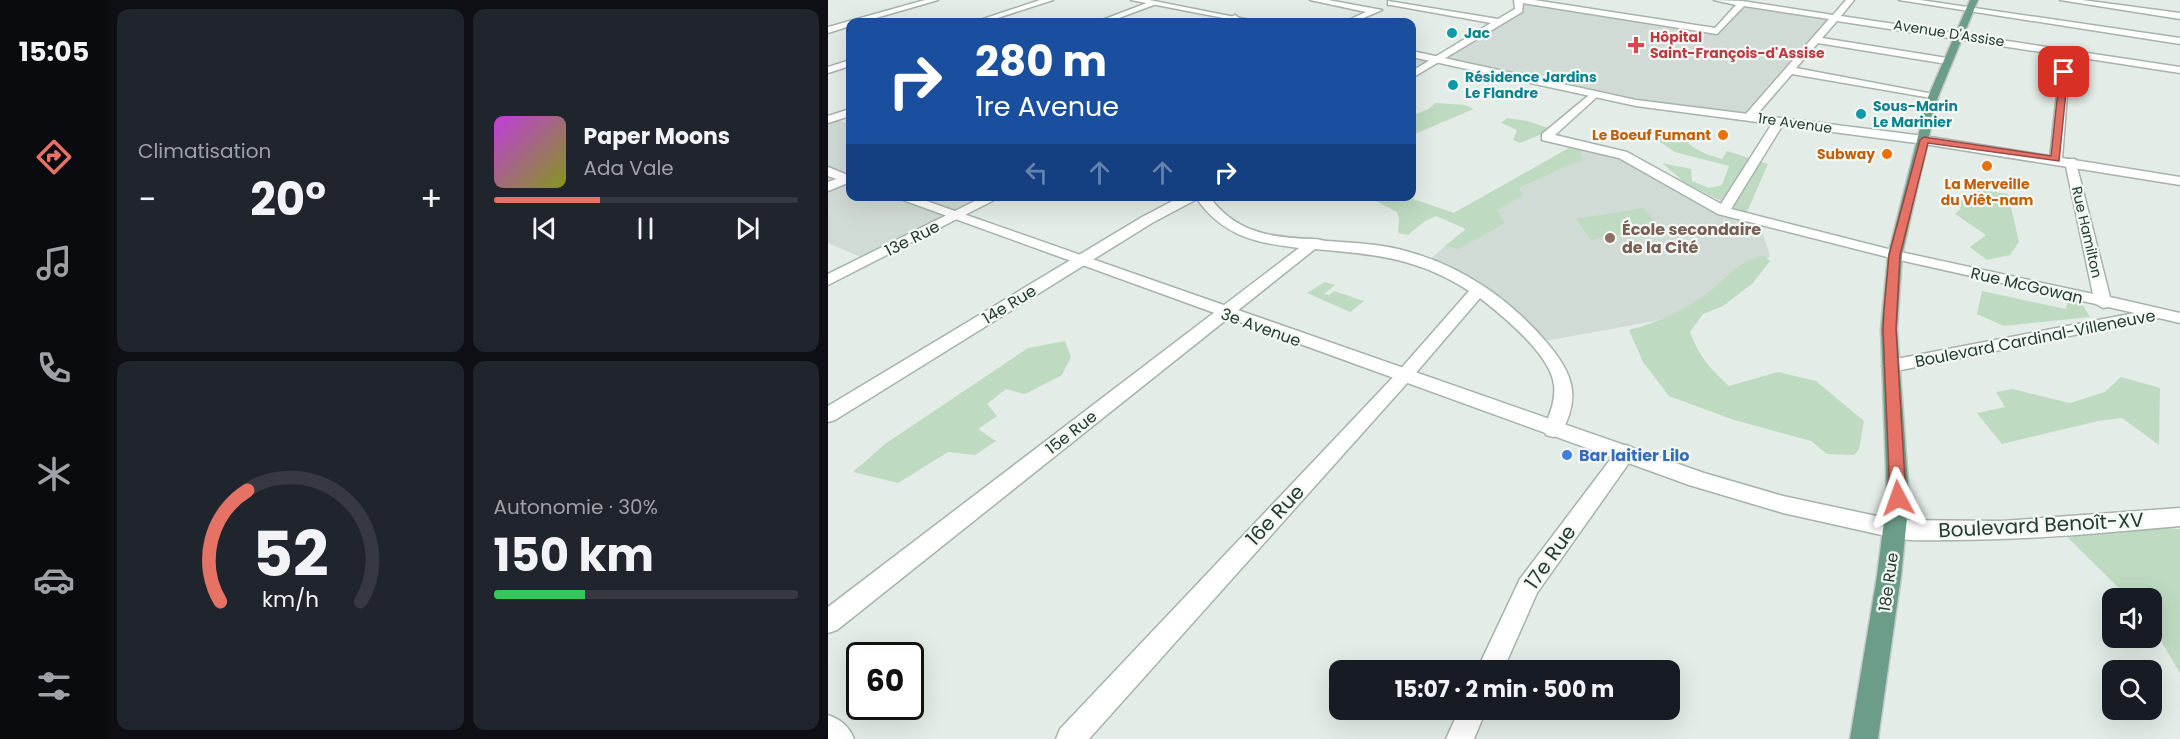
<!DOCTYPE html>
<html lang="fr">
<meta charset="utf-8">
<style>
:root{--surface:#171b24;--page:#20242c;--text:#f1f3f6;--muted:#9ea1a6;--line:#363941;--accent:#e67266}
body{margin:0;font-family:Poppins,sans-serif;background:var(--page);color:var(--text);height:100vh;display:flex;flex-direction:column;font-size:22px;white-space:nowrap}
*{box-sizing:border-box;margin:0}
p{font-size:20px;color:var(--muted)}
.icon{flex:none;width:33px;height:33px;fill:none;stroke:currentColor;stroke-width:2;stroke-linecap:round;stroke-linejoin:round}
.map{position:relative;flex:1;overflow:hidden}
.details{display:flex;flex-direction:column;gap:9px;padding:9px;background:#0d0f14;width:720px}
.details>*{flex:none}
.guide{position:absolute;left:18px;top:18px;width:570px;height:183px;border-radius:12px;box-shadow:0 6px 24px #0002;background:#1a4fa0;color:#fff;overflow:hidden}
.controls{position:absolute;left:1274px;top:588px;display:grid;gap:12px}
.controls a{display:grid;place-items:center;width:60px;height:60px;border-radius:12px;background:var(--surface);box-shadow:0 6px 24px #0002;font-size:30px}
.speed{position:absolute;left:18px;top:642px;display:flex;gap:12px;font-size:30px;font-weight:700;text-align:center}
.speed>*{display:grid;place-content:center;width:78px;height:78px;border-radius:50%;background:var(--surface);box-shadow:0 6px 24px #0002;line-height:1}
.speed .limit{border:3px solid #111;border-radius:9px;background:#fff;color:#111}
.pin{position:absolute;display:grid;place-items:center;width:51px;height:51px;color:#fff;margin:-26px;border-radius:12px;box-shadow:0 3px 9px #0006}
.me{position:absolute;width:66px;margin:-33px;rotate:356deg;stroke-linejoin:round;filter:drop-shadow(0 0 4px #0008)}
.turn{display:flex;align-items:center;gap:21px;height:126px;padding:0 30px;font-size:27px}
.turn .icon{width:78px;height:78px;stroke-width:2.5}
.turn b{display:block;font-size:42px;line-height:51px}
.lanes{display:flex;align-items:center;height:57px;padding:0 30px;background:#0003;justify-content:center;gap:30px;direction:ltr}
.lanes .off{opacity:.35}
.big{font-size:45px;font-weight:700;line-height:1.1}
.details .tile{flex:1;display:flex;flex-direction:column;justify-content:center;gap:9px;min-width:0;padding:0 21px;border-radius:12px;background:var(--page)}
.details .dial{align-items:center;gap:0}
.dial svg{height:156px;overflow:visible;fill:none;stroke:var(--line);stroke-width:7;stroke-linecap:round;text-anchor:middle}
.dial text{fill:var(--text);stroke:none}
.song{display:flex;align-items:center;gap:18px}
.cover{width:72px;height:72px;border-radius:9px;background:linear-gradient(135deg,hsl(290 70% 55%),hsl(70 70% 35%))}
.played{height:6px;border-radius:3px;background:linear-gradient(90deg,var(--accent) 35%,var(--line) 35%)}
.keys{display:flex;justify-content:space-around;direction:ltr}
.heat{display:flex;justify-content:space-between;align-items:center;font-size:33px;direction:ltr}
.charge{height:9px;border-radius:4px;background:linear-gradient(90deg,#34c759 30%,var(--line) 0)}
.details .tiles{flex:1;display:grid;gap:9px;grid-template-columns:repeat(2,1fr)}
.trip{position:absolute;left:501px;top:660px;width:351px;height:60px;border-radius:12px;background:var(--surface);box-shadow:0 6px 24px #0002;font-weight:700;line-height:60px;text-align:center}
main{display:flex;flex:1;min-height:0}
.tab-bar{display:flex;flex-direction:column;width:108px;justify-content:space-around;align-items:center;background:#090b0e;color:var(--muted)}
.tab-bar .icon{width:42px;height:42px}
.tab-bar .active{color:var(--accent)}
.tab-bar b{font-size:27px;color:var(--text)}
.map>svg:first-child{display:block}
.built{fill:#d1dbd5}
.green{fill:#bedbc1}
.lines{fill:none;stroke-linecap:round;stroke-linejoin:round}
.minor-casing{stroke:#a6b3ac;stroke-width:3}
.tertiary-casing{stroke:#a6b3ac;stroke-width:3}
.primary-casing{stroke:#c2c8c6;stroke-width:3}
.minor{fill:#fff;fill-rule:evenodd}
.tertiary{fill:#fff;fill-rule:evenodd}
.primary{fill:#6b9d89;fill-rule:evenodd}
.route{fill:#e67266;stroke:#964a42;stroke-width:1.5}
.culture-dot{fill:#0f9aa8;stroke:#f3f8f5;stroke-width:2}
.health-dot{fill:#e0444e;stroke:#f3f8f5;stroke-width:2}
.food-dot{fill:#e8710a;stroke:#f3f8f5;stroke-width:2}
.education-dot{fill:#8d6e63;stroke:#f3f8f5;stroke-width:2}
.shop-dot{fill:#3f7fe0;stroke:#f3f8f5;stroke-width:2}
.labels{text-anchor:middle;stroke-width:4.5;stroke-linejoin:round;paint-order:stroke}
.far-culture-label{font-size:14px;font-weight:bold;fill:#0d838f;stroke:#f3f8f5;text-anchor:start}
.far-street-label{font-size:14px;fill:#243b32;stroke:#f3f8f5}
.far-health-label{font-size:14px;font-weight:bold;fill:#be3a42;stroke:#f3f8f5;text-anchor:start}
.far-food-label{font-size:14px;font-weight:bold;fill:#c56008;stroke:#f3f8f5;text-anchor:end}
.education-label{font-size:16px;font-weight:bold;fill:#785e54;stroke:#f3f8f5;text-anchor:start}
.street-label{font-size:16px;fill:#243b32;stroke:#f3f8f5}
.shop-label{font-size:16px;font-weight:bold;fill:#366cbe;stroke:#f3f8f5;text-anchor:start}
.near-street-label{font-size:20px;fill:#243b32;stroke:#f3f8f5}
</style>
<main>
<nav class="tab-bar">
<b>15:05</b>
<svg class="icon active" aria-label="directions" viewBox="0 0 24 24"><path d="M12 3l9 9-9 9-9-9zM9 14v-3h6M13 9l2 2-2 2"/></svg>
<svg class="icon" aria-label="music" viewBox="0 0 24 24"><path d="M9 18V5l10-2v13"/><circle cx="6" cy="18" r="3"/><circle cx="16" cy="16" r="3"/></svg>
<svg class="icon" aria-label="phone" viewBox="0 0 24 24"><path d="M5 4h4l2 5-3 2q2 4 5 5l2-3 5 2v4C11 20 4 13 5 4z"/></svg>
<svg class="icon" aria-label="climate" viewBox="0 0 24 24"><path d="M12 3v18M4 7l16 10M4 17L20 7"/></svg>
<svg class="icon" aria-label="car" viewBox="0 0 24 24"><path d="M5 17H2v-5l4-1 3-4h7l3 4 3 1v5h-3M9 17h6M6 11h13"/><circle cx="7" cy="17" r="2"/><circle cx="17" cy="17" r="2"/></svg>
<svg class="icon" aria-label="filters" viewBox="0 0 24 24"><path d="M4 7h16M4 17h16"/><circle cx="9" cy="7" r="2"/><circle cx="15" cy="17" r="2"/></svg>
</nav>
<section class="details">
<div class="tiles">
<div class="tile"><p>Climatisation</p>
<div class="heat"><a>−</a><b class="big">20°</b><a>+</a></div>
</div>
<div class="tile">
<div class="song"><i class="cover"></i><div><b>Paper Moons</b><p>Ada Vale</p></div></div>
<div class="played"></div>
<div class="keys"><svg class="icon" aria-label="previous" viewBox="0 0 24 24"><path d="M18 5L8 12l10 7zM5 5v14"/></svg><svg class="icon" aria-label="pause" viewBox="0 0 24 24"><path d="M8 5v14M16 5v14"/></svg><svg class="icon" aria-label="next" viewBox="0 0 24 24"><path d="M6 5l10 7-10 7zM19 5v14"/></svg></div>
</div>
<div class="tile dial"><svg viewBox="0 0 100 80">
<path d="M14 69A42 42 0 1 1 86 69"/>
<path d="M14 69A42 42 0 0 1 28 12" stroke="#e67266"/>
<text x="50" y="56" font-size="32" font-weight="700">52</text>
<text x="50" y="72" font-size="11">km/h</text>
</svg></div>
<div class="tile"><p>Autonomie · 30%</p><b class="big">150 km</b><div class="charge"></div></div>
</div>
</section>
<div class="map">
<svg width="1352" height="739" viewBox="0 0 1352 739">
<rect width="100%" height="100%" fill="#e3ece6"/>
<g class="built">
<polygon points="691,0 889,31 914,3 1007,16 921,117 808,103 611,60 584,75 584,54 611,60 691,10"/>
<polygon points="0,117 22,124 22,196 160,197 35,258 0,243"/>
<polygon points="748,144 795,155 895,211 931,221 942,256 871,307 827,321 711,342 674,308 597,263 648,221 626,213"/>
</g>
<g class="green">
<polygon points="608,103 637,105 646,109 584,135 584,116 600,109"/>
<polygon points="679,118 700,121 720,128 714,134 692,143 685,140 689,130 673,123"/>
<path d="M833,130L853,132C860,149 878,154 894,159L899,151L940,164L918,214L856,182L834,163L863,169L864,181L881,188L894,185L901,166L847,152L825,137Z"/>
<polygon points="748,144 758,146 752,151 755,161 744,163 691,188 695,195 669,210 677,223 630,249 617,246 638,229 608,216 597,221 580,235 570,233 571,218 569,212 548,201 526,200 520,197 579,197 626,213"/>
<polygon points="1151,190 1180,194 1191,242 1182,255 1159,260 1142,247 1158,235 1127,214 1133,208 1113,200 1144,200"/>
<polygon points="815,208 832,228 763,240 748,219"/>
<path d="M936,256L942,261L925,283L895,306L875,314L862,332C870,355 883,370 901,386L950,372L988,381L1036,421L1031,449L1026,455L999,454L983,441L906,420L841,396L815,362L801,330C831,322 853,312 878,294C898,280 910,260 936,256Z"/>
<polygon points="497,282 507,285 496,294 501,295 506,291 536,301 522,312 479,293"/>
<polygon points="1154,291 1238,309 1241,296 1254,304 1262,317 1176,326 1149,314"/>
<polygon points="237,341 243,357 234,375 197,394 178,389 159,404 169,416 150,429 168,441 147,455 120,452 70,483 25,472 57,444 200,348"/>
<polygon points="1293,377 1332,388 1331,445 1294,418 1270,421 1174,444 1149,413 1177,407 1168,392 1184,389 1242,403 1277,392"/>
<polygon points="1311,527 1352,529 1352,673 1323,624 1323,598 1301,598 1230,528"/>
</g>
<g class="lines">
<g class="minor-casing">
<g id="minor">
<polygon points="97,0 110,0 34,22 22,22 22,26 0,33 0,27"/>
<polygon points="212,0 225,0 157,22 146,22"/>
<polygon points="482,0 500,0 554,10 526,22 516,22 538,12"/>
<polygon points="686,0 706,0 887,28 908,5 886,0 914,1 1005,15 1018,0 1026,0 1013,16 1352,67 1352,73 1242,56 1234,159 1228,163 1222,159 1233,55 1009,21 994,38 1119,58 1124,61 1119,64 990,43 968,68 1105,94 1110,97 1109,99 964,74 925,119 917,119 917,115 1001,19 916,6 889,34 695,3 694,12 584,78 584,71 663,23 563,5 560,5 560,1 670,19 687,9"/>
<polygon points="1071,0 1092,0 1352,38 1352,44"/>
<polygon points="1232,0 1254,0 1352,13 1352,19"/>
<polygon points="324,1 331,3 280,22 269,22"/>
<path d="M407,15L411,18C407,23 399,23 393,22Z"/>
<polygon points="22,60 22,66 0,73 0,67"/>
<polygon points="766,91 770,92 770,96 727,135 799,152 893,204 947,119 955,119 957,121 903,209 1068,251 1265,294 1237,162 1239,159 1247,159 1282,297 1352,313 1352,323 1331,318 1063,372 1057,370 1054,366 1057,362 1063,360 1307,313 1280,307 1275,308 1268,304 1067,259 890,214 791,158 714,140 714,134"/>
<polygon points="22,109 22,116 0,123 0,116"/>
<polygon points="22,174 22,182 0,191 0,182"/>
<polygon points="157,196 174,196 0,285 0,274"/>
<path d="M354,196H381C407,233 444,238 486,239C491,239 495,241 499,241C527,243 555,244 581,252C636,267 684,301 720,344C746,375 753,398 732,435L725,437L718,435L715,430C721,416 728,401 726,385C723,355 675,316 652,298L581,381L261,739H228L232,729L569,373L641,291C591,258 546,254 487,249L9,630L0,633V607L471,248C428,243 395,236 369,199L324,223L7,420L0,422V406L314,217Z"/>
<polygon points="798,445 805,448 808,453 709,593 675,670 649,670 692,579 791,448"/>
<path d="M1352,508V526C1276,533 1199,540 1123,540C1103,540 1078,542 1059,536L1056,529L1059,522L1067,520L1174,521Z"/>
<polygon points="631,710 658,710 646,739 618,739"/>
</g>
</g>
<g class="tertiary-casing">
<g id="tertiary">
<polygon points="303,0 321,0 432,22 416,22"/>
<polygon points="584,51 808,100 1096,136 1352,177 1352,185 1096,144 808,106 584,57"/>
<polygon points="0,167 22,176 22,184 0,176"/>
<polygon points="64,196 84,196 876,473 955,496 1067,520 1075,522 1078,529 1075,536 1067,538 955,513 861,485"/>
<path d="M0,715C13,720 21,726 26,739H0Z"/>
</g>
</g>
<g class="primary-casing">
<polygon id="primary" points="1142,0 1150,0 1110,97 1074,255 1069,329 1081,498 1073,576 1050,739 1022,739 1049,576 1059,498 1053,329 1060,255 1100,97"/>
</g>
<use href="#minor" class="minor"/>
<use href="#tertiary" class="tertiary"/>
<use href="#primary" class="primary"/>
</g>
<polygon class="route" points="1236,70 1240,72 1231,161 1100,143 1072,255 1068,329 1078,498 1075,502 1070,504 1064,502 1062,498 1055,329 1056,311 1061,255 1092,140 1096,137 1223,156 1232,72"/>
<g class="culture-dot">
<circle cx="624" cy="33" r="6"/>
<circle cx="625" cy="85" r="6"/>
<circle cx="1033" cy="114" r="6"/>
</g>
<path class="health-dot" d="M805 36h6v6h6v6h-6v6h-6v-6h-6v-6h6z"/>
<g class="food-dot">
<circle cx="895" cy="135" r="6"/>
<circle cx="1059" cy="154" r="6"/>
<circle cx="1159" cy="166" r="6"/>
</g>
<circle class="education-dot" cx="782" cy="238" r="6"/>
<circle class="shop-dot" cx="739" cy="455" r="6"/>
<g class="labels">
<g class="far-culture-label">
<text x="636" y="38">Jac</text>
<text x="637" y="82">Résidence Jardins<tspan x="637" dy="16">Le Flandre</tspan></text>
<text x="1045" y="111">Sous-Marin<tspan x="1045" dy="16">Le Marinier</tspan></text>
</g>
<g class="far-street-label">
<text transform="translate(1121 33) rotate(9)" y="5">Avenue D'Assise</text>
<text transform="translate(967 123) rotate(8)" y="5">1re Avenue</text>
<text transform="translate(1259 232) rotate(77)" y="5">Rue Hamilton</text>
</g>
<g class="far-health-label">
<text x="822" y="42">Hôpital<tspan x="822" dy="16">Saint-François-d'Assise</tspan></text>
</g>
<g class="far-food-label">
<text x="883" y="140">Le Boeuf Fumant</text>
<text x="1047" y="159">Subway</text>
<text x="1159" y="189" text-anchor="middle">La Merveille<tspan x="1159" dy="16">du Viêt-nam</tspan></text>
</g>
<g class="education-label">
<text x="794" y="235">École secondaire<tspan x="794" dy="18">de la Cité</tspan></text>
</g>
<g class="street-label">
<text transform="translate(84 238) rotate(-27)" y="6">13e Rue</text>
<text transform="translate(1199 285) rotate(13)" y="6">Rue McGowan</text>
<text transform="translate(181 304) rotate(-31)" y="6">14e Rue</text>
<text transform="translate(433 327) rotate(20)" y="6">3e Avenue</text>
<text transform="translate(1207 338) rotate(-11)" y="6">Boulevard Cardinal-Villeneuve</text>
<text transform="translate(243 432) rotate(-38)" y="6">15e Rue</text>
<text transform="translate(1060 582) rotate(-82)" y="6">18e Rue</text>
</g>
<g class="shop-label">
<text x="751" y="461">Bar laitier Lilo</text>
</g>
<g class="near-street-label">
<text transform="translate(447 515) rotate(-47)" y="7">16e Rue</text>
<text transform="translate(1213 525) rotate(-3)" y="7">Boulevard Benoît-XV</text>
<text transform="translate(722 557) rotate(-55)" y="7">17e Rue</text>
</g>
</g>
</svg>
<div class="controls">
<a><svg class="icon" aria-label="sound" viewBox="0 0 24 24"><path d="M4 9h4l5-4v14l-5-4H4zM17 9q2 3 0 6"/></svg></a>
<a><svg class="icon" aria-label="search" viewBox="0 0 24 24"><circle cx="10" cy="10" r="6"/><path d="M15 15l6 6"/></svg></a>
</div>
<div class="speed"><div class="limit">60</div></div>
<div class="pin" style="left:1236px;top:72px;background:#d93025"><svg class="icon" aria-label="arrive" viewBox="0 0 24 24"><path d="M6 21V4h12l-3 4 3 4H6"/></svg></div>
<svg class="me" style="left:1070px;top:498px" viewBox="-20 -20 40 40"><path d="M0-17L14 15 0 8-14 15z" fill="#e67266" stroke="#fff" stroke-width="4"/></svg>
<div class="trip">15:07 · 2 min · 500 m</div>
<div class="guide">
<div class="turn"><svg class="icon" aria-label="right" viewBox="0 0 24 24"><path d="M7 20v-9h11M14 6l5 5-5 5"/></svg><div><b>280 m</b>1re Avenue</div></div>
<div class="lanes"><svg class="icon off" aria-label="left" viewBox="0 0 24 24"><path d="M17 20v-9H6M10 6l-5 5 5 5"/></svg><svg class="icon off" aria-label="ahead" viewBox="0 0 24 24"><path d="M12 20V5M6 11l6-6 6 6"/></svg><svg class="icon off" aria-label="ahead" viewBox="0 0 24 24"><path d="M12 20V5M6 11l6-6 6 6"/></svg><svg class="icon" aria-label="right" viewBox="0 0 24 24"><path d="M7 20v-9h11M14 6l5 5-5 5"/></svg></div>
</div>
</div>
</main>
